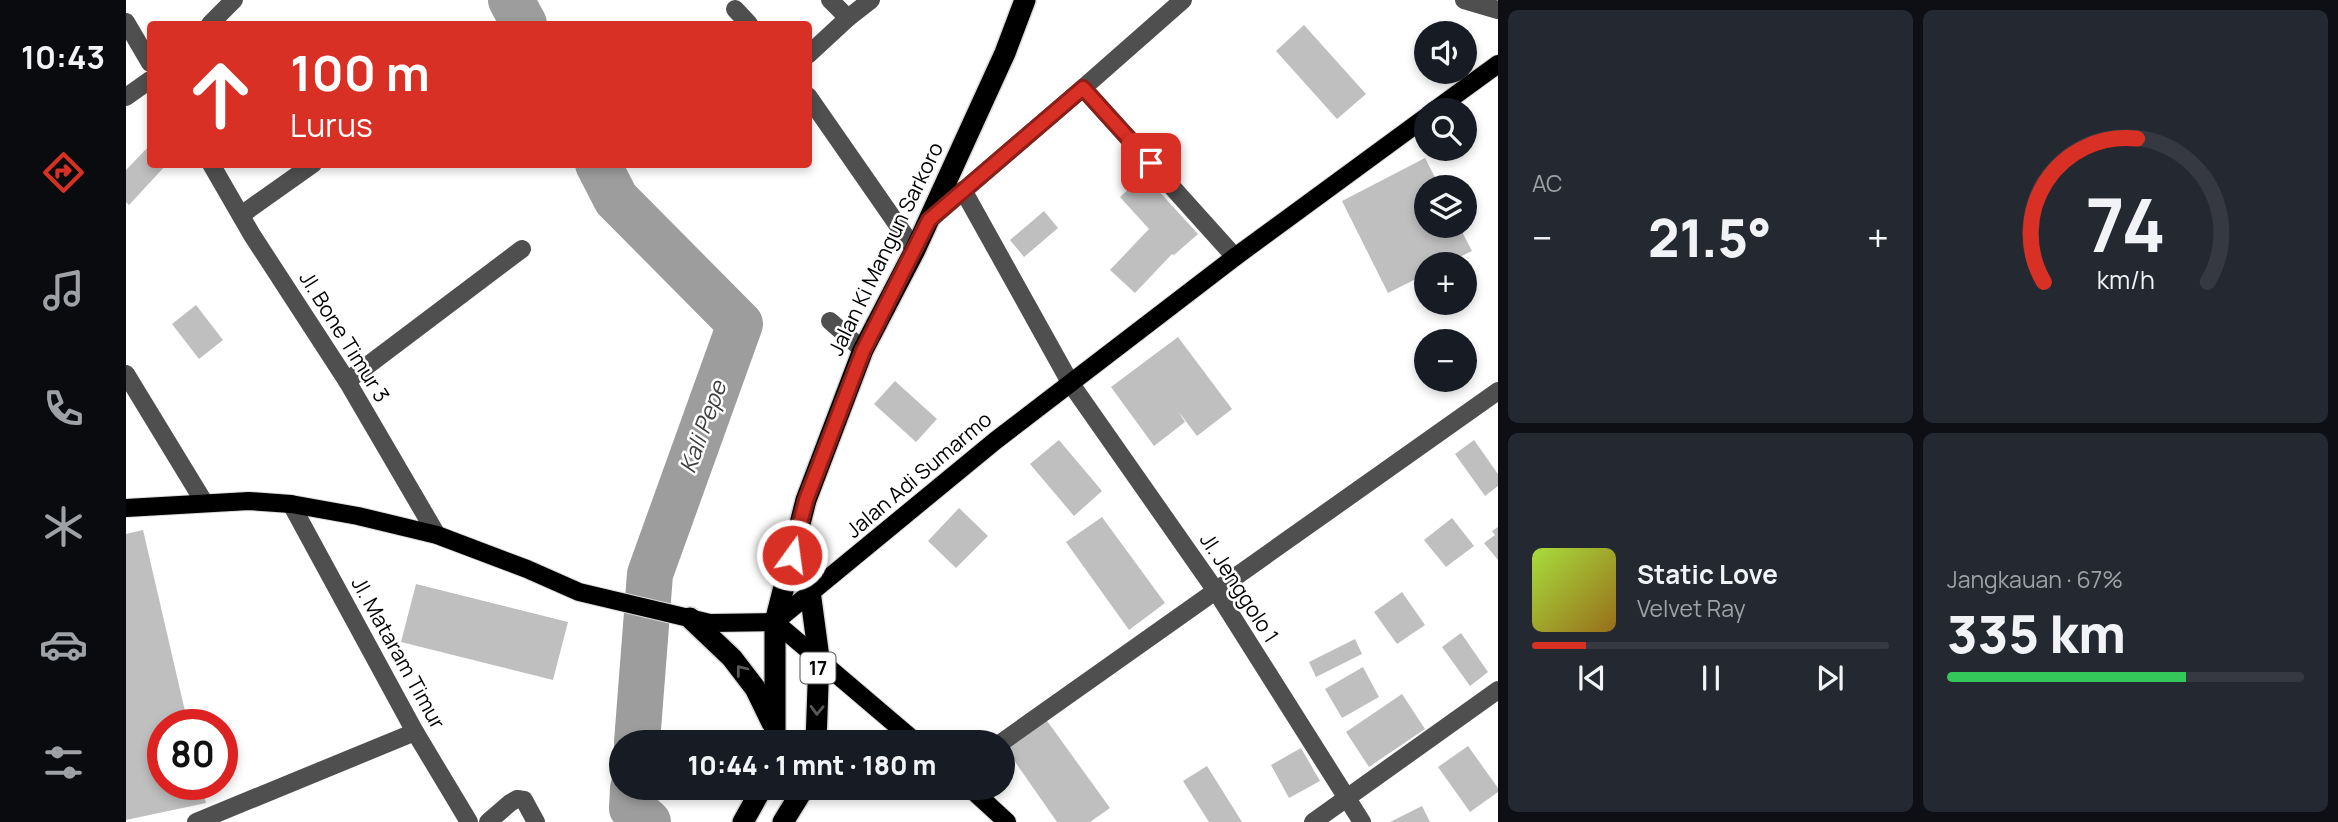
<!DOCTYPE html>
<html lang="id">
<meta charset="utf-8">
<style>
:root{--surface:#171b24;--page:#242831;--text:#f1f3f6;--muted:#9ea1a6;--line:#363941;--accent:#d93025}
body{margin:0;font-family:Manrope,sans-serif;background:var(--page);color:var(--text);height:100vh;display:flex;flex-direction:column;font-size:26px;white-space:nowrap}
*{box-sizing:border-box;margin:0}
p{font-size:23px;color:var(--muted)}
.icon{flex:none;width:38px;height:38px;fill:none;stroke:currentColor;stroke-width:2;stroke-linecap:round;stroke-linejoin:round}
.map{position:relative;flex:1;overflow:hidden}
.sheet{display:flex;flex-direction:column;gap:10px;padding:10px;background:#0d0f14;width:840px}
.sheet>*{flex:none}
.banner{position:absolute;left:21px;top:21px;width:665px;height:147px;border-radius:7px;box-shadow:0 4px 10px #0003;background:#d93025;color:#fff;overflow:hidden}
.tools{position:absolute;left:1288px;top:21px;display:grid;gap:14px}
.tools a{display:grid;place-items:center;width:63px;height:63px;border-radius:50%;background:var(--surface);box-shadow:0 4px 10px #0003;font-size:35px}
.speed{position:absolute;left:21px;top:709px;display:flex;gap:14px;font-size:35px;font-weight:700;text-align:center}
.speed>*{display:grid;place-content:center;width:91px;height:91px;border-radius:50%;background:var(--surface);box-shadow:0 4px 10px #0003;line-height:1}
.speed .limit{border:10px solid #d22;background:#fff;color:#111}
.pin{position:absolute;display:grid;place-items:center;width:60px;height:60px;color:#fff;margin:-30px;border-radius:14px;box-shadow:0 4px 10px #0006}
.me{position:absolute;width:77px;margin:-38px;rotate:14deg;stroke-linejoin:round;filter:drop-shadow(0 0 5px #0008)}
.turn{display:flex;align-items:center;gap:24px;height:147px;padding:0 28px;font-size:32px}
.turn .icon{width:91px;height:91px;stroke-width:2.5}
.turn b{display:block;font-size:49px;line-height:60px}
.big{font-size:52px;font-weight:800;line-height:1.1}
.sheet .card{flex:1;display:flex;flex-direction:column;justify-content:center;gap:10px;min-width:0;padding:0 24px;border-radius:10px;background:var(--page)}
.sheet .dial{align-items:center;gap:0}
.dial svg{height:182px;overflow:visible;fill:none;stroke:var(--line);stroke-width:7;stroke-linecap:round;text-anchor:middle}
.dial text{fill:var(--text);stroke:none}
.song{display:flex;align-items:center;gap:21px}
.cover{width:84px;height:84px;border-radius:10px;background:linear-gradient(135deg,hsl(80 70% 55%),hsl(40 70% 35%))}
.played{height:7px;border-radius:4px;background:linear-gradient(90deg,var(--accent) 15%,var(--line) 15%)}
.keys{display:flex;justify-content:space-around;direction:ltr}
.heat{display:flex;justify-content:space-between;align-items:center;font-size:38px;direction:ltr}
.charge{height:10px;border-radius:5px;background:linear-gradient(90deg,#34c759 67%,var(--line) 0)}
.sheet .tiles{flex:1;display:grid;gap:10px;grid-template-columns:repeat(2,1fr)}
.trip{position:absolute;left:483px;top:730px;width:406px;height:70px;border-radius:35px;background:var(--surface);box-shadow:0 4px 10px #0003;font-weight:800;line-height:70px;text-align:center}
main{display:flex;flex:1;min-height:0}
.menu{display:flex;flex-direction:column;width:126px;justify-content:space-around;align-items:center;background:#090b0e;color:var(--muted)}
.menu .icon{width:49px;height:49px}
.menu .on{color:var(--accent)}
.menu b{font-size:32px;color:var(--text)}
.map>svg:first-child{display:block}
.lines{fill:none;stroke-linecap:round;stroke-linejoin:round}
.river{stroke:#9d9d9d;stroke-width:46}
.building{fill:#bfbfbf}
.major-casing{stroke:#dbdbdb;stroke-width:20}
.highway-casing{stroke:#dbdbdb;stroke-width:24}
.minor{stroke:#4f4f4f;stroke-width:18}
.major{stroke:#000;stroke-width:18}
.highway{stroke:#000;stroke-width:21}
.oneway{stroke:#595959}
.route-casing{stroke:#8d1f18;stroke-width:18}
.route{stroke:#d93025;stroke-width:12}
.labels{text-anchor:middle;stroke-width:5;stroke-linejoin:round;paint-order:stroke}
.shield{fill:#fff;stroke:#4c4c4c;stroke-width:2}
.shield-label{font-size:19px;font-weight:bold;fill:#000}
.street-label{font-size:21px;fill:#000;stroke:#fff}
.water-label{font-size:23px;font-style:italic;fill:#3e3e3e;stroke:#fff}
</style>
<main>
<nav class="menu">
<b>10:43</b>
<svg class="icon on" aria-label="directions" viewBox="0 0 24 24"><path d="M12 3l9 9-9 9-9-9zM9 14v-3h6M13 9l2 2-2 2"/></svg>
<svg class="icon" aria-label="music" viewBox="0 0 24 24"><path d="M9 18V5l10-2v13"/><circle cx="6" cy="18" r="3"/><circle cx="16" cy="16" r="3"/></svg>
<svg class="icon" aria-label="phone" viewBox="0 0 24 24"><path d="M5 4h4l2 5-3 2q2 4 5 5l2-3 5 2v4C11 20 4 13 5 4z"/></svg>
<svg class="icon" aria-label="climate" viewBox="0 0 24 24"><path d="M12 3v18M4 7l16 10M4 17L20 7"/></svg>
<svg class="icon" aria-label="car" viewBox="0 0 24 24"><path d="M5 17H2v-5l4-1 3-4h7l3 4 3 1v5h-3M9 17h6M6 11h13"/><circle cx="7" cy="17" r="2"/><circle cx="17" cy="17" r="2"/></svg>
<svg class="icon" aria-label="filters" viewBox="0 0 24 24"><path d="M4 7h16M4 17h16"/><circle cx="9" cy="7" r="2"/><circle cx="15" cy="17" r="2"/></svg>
</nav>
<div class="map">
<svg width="1372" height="822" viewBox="0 0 1372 822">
<rect width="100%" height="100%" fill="#fff"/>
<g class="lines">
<g class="river">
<polyline points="385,0 398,24"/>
<polyline points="472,164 490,199 614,324 524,574 511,742"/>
<polyline points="507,788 506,808 522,822"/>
</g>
</g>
<g class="building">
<polygon points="1178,25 1240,94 1211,119 1150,51"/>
<polygon points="24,145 24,164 41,164 3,205 0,202 0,170"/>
<polygon points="1299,158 1314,187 1300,187 1300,226 1333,226 1346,251 1319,264 1300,264 1300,274 1262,293 1216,201"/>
<polygon points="1018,175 1072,234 1048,255 1046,254 1009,293 984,270 1023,229 994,197"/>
<polygon points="918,211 932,228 898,257 884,240"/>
<polygon points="70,305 97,340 73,359 46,324"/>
<polygon points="1052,337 1106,409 1071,436 1052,411 1059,422 1028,446 985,387"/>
<polygon points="769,381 811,419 790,442 748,404"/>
<polygon points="933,440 976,491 948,516 904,464"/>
<polygon points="1348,440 1372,474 1372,486 1359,496 1329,454"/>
<polygon points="833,508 862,536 830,568 802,541"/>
<polygon points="976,517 1039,603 1003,630 940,542"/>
<polygon points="1326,518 1348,546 1320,567 1298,540"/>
<polygon points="1372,527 1372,560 1358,543 1369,535 1366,531"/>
<polygon points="17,530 62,724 37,724 37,784 75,784 80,803 0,820 0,534"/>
<polygon points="290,584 442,622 427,680 275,642"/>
<polygon points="1276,592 1299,625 1271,644 1248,612"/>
<polygon points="1335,633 1362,672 1344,686 1316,647"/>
<polygon points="1229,639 1236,654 1190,677 1183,662"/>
<polygon points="1237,667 1253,697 1216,718 1199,689"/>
<polygon points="1276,694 1299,729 1243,767 1220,732"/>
<polygon points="919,718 984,808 964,822 931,822 878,746"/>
<polygon points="1342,746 1372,788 1372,792 1344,812 1312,767"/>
<polygon points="1175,748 1194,781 1163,798 1145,765"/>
<polygon points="1081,766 1116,822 1083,822 1057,781"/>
<polygon points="1296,806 1304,822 1264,822"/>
</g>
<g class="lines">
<g class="major-casing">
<g id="major">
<polyline points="1309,110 1372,64"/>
<polyline points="0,508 123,501 165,504 232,516 311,535 401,569 453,592 584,623 649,622 869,441 1109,257 1300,117"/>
<polyline points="649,622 790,742"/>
<polyline points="844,788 881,822"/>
</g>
</g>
<g class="highway-casing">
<g id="highway">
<polyline points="676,532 693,658 690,742"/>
<polyline points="564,618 606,658 629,688 646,723"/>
<polyline points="649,742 649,622 680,500 737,350 789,250 879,53 899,0"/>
<polyline points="617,822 636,788"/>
<polyline points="657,822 678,788"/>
</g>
</g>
<g class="minor">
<polyline points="704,0 722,18"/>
<polyline points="1057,0 957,88 1109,257"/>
<polyline points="1338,0 1372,10"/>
<polyline points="609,9 623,24"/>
<polyline points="0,22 24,63"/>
<polyline points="84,24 108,0"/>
<polyline points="682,55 722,18 745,0"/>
<polyline points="682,96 789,250"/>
<polyline points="0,97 24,80"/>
<polyline points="85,164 126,235 221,381 311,535"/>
<polyline points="837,190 945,384 1090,591 1236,822"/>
<polyline points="115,215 187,164"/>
<polyline points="806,218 957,88"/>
<polyline points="704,321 737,350"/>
<polyline points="0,374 78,502"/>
<polyline points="221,381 396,249"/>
<polyline points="165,504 289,732 343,822"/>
<polyline points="876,742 1372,391"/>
<polyline points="70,822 289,732"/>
<polyline points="362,822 384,803 391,799 398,800 410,822"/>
<polyline points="1187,822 1372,690"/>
</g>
<use href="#major" class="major"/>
<use href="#highway" class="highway"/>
</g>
<defs><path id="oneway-chevron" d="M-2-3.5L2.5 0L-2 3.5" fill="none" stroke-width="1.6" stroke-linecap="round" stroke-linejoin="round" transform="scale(1.75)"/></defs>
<g class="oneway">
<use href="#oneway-chevron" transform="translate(615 670) rotate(-128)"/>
<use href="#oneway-chevron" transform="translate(691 710) rotate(92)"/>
</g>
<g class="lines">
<g class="route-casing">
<polyline id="route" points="666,555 680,500 737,351 803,220 957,88 1025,163"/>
</g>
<use href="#route" class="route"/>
</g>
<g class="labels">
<rect class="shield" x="674.5" y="652.5" width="35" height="31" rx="5"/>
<g class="shield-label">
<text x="692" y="675">17</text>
</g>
<g class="street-label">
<text transform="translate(760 249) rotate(-64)" y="7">Jalan Ki Mangun Sarkoro</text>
<text transform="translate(218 337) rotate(58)" y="7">Jl. Bone Timur 3</text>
<text transform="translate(793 475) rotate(-40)" y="7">Jalan Adi Sumarmo</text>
<text transform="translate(1113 588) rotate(57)" y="7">Jl. Jenggolo 1</text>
<text transform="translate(272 653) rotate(61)" y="7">Jl. Mataram Timur</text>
</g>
<g class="water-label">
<text transform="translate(577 427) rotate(-70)" y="8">Kali Pepe</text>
</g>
</g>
</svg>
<div class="tools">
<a><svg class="icon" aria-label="sound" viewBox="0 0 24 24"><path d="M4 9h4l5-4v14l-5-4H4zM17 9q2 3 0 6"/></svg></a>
<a><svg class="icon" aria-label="search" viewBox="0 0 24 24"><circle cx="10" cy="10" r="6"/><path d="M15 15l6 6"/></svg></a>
<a><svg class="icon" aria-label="layers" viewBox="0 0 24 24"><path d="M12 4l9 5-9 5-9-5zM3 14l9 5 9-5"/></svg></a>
<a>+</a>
<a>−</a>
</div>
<div class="speed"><div class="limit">80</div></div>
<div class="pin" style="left:1025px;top:163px;background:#d93025"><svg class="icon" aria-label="arrive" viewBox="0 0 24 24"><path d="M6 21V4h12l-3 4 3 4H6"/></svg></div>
<svg class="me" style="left:666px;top:555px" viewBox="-20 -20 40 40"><circle r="17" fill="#d93025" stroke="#fff" stroke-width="3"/><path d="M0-11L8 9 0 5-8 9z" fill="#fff"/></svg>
<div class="trip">10:44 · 1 mnt · 180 m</div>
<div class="banner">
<div class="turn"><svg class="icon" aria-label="ahead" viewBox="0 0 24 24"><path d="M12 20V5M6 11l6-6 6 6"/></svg><div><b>100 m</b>Lurus</div></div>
</div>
</div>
<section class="sheet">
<div class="tiles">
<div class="card"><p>AC</p>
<div class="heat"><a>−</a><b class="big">21.5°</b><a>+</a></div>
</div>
<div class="card dial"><svg viewBox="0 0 100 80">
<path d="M14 69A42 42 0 1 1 86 69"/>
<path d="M14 69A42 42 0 0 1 55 6" stroke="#d93025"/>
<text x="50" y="56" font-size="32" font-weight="700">74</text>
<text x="50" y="72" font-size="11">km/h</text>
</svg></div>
<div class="card">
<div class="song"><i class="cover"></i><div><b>Static Love</b><p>Velvet Ray</p></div></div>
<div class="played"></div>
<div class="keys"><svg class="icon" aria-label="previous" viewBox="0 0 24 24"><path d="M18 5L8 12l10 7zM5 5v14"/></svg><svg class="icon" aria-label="pause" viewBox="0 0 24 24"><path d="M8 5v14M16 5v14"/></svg><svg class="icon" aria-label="next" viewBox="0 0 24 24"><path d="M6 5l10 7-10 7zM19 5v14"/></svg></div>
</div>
<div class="card"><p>Jangkauan · 67%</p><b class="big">335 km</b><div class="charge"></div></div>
</div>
</section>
</main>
